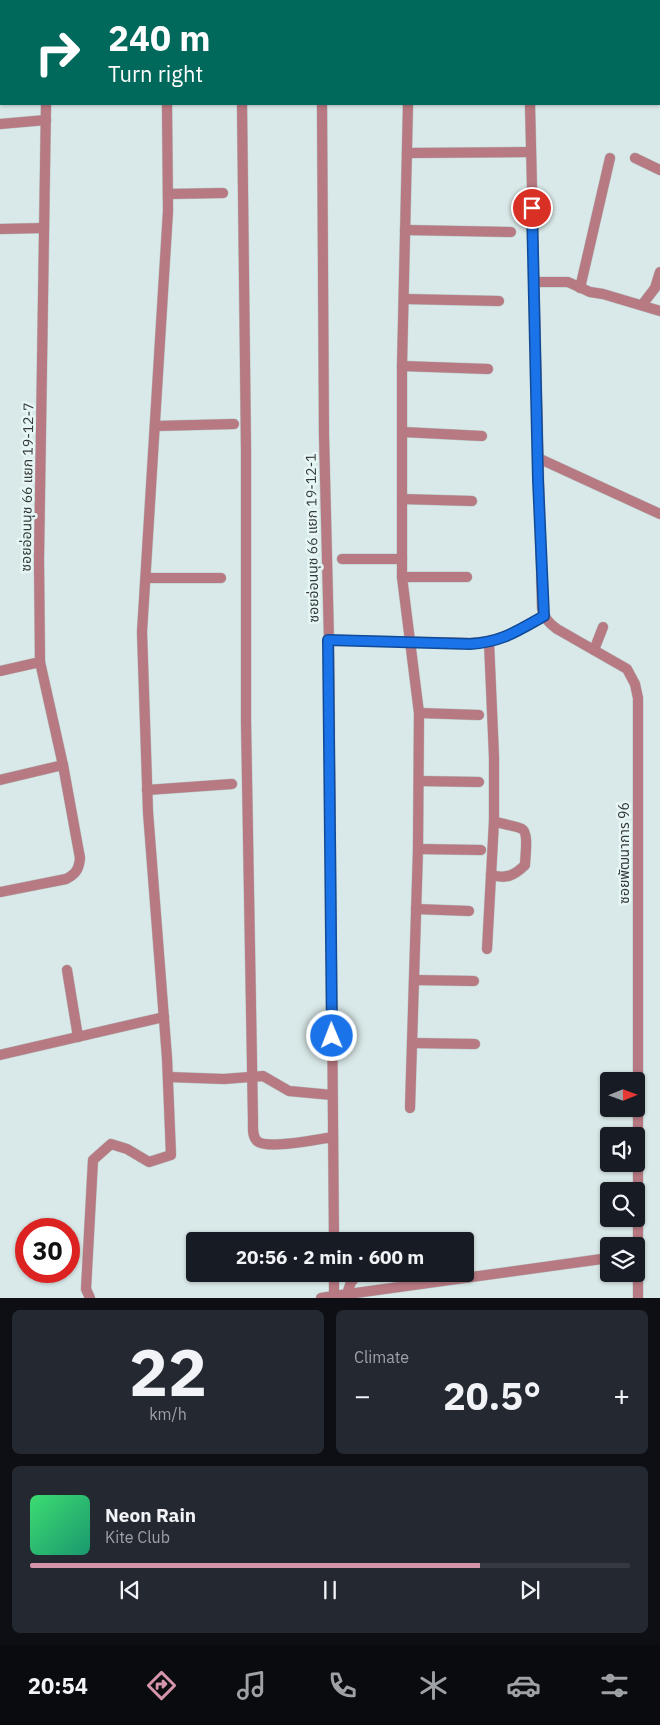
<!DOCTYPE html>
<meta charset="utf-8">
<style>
:root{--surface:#171b24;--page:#242831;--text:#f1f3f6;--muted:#9ea1a6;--line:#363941;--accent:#d494a9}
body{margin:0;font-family:"IBM Plex Sans","Noto Sans Thai",sans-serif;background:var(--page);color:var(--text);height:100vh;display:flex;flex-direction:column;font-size:19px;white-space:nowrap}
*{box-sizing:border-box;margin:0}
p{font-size:16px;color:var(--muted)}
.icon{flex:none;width:28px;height:28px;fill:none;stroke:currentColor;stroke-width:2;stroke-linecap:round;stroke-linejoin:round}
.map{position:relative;height:1298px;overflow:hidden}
.details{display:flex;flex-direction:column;gap:12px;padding:12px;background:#0d0f14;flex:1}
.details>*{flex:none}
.banner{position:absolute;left:0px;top:0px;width:660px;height:105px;box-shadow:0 1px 4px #0004;background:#00695c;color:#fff;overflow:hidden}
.needle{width:32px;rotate:89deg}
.buttons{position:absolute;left:600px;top:1072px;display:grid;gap:10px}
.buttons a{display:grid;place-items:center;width:45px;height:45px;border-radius:5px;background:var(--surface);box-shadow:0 1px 4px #0004;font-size:25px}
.speed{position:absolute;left:15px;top:1218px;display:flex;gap:10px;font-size:25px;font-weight:700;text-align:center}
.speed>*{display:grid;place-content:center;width:65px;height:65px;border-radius:50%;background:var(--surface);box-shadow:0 1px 4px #0004;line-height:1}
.speed .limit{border:8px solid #d22;background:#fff;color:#111}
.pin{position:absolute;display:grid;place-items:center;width:42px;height:42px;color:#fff;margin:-21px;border:2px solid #fff;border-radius:50%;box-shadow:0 1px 5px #0007}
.me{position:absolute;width:55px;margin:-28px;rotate:359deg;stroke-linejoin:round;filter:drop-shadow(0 0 4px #0008)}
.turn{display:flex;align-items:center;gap:18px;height:105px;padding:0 25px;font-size:22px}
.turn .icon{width:65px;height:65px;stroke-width:2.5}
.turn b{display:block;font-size:35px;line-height:42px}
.big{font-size:38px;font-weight:800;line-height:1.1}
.details .card{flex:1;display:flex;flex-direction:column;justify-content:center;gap:8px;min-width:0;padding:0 18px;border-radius:8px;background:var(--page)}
.details .dial{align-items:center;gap:0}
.dial b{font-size:65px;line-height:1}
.song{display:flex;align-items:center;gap:15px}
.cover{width:60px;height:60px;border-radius:8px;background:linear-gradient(135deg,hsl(140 70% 55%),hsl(160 70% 35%))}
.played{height:5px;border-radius:2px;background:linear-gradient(90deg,var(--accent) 75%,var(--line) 75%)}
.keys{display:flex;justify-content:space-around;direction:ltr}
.heat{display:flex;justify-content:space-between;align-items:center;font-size:28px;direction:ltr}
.details .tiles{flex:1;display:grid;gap:12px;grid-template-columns:1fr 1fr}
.card:last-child{grid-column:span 2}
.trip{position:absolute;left:186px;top:1232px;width:288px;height:50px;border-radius:5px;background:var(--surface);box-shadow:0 1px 4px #0004;font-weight:800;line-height:50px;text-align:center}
.tabs{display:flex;height:80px;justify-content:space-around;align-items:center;background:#090b0e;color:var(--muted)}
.tabs .icon{width:35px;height:35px}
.tabs .active{color:var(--accent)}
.tabs b{font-size:22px;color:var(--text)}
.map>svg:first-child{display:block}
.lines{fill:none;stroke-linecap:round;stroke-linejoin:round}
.street-casing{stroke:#b8c5c5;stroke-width:11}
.street{stroke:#b77982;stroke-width:10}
.route-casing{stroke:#114b97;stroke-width:12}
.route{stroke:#1a73e8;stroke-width:9}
.labels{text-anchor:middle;stroke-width:5;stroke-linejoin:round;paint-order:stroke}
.street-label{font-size:14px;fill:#333938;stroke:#e6f6f5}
</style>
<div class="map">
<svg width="660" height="1298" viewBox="0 0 660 1298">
<rect width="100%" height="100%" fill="#d9e8e8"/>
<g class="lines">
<g class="street-casing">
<g id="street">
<polyline points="241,0 241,1"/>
<polyline points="322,0 322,1"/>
<polyline points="529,0 529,1"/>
<polyline points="47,1 47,0"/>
<polyline points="409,1 409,0"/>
<polyline points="643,1 644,0"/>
<polyline points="659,60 660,61"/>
<path d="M242,104L246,449V721L253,1121C253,1128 252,1136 257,1141C267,1150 318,1139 333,1137"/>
<polyline points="322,104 324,435 329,640 334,1241"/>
<polyline points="408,104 402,366 402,577 419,713 418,849 410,1108"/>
<path d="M530,104L542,608C544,618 549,623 557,629L627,669L635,684L638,698V1298"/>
<polyline points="0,124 46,120"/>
<polyline points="407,153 530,152"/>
<polyline points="635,158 660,170"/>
<polyline points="168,194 223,193"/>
<polyline points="0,229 44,228"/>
<polyline points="405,230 511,232"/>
<polyline points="535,282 568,282 590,292 603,294 660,311"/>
<polyline points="580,288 610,158"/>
<polyline points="405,299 499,301"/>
<polyline points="642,305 655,288 660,272"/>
<polyline points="402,366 488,369"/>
<polyline points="155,426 234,424"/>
<polyline points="403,432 482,436"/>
<polyline points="538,458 660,514"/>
<polyline points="402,499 472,501"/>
<polyline points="342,559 402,559"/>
<polyline points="402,577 467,577"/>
<polyline points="146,578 221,578"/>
<path d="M329,640L470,643C502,642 517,630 544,616"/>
<polyline points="594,650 603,627"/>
<polyline points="0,671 40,662"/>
<polyline points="419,713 479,715"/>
<polyline points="0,780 63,765"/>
<polyline points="419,781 479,782"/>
<polyline points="147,790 232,784"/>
<polyline points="418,849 481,850"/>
<path d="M491,875C506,879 514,876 525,865C525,857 529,833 522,829C518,826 500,824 494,821"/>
<path d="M0,892L66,879C76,874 79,869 80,858L63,765L40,662L39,559L46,104"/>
<polyline points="416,909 469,911"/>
<polyline points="487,949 494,821 494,757 489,642"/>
<polyline points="67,970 78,1037"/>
<polyline points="414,980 474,981"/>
<polyline points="412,1043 475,1044"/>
<polyline points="0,1055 164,1017"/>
<polyline points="168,1077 224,1079 263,1076 289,1091 332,1095"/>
<polyline points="347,1294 351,1282 359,1274"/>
<polyline points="334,1296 609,1258"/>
<polyline points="90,1298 86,1289 93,1160 111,1144 127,1149 149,1162 171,1155 167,1058 148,812 142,632 168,211 167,104"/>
<polyline points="321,1298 334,1296 334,1274"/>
</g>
</g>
<use href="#street" class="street"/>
</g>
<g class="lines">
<g class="route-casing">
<path id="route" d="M332,1036L328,640L470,644C502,642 517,631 544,616L538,480L532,208"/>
</g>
<use href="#route" class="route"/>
</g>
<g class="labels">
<g class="street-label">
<text transform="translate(27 487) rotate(-89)" y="5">ซอยอ่อนนุช 66 แยก 19-12-7</text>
<text transform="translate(312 538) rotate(-91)" y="5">ซอยอ่อนนุช 66 แยก 19-12-1</text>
<text transform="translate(624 853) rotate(-90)" y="5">ซอยพัฒนาการ 96</text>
</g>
</g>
</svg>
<div class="buttons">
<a><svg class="needle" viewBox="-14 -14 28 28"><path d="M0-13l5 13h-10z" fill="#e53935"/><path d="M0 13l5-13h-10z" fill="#9ea1a6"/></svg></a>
<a><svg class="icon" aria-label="sound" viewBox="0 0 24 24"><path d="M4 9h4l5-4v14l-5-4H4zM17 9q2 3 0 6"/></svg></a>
<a><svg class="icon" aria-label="search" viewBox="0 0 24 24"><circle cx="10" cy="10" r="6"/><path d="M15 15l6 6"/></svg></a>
<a><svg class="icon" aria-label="layers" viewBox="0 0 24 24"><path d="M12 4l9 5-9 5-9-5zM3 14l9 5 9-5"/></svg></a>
</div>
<div class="speed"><div class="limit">30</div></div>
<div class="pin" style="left:532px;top:208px;background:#d93025"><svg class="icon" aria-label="arrive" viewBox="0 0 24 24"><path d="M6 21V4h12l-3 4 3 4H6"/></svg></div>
<svg class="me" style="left:332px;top:1036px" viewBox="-20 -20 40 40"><circle r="17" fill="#1a73e8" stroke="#fff" stroke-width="3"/><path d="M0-11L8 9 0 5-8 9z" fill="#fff"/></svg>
<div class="trip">20:56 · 2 min · 600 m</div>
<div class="banner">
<div class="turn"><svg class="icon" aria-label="right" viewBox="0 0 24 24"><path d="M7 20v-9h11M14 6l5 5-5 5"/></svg><div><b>240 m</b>Turn right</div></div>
</div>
</div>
<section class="details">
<div class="tiles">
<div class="card dial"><b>22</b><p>km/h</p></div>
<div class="card"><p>Climate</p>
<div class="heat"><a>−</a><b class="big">20.5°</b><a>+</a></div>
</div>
<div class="card">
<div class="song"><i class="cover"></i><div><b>Neon Rain</b><p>Kite Club</p></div></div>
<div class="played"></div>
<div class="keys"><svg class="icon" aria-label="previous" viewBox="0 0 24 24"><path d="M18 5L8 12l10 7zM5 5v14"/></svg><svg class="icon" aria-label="pause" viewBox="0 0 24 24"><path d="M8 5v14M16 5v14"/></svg><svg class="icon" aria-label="next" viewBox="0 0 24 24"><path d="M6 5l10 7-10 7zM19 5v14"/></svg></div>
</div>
</div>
</section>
<nav class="tabs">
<b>20:54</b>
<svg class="icon active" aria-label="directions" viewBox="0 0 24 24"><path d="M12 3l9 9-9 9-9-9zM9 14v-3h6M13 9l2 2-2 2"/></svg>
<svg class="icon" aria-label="music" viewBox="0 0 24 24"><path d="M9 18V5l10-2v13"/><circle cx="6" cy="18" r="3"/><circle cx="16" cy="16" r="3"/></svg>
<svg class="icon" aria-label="phone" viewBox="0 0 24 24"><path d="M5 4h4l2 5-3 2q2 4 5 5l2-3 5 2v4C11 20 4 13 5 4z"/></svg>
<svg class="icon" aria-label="climate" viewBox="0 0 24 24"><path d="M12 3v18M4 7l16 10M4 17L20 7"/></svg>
<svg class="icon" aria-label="car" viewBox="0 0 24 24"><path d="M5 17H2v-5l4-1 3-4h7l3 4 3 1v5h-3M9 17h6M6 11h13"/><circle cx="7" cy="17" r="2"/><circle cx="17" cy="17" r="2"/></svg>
<svg class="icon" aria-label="filters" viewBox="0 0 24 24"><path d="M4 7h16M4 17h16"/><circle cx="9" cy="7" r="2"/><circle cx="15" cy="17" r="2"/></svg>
</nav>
